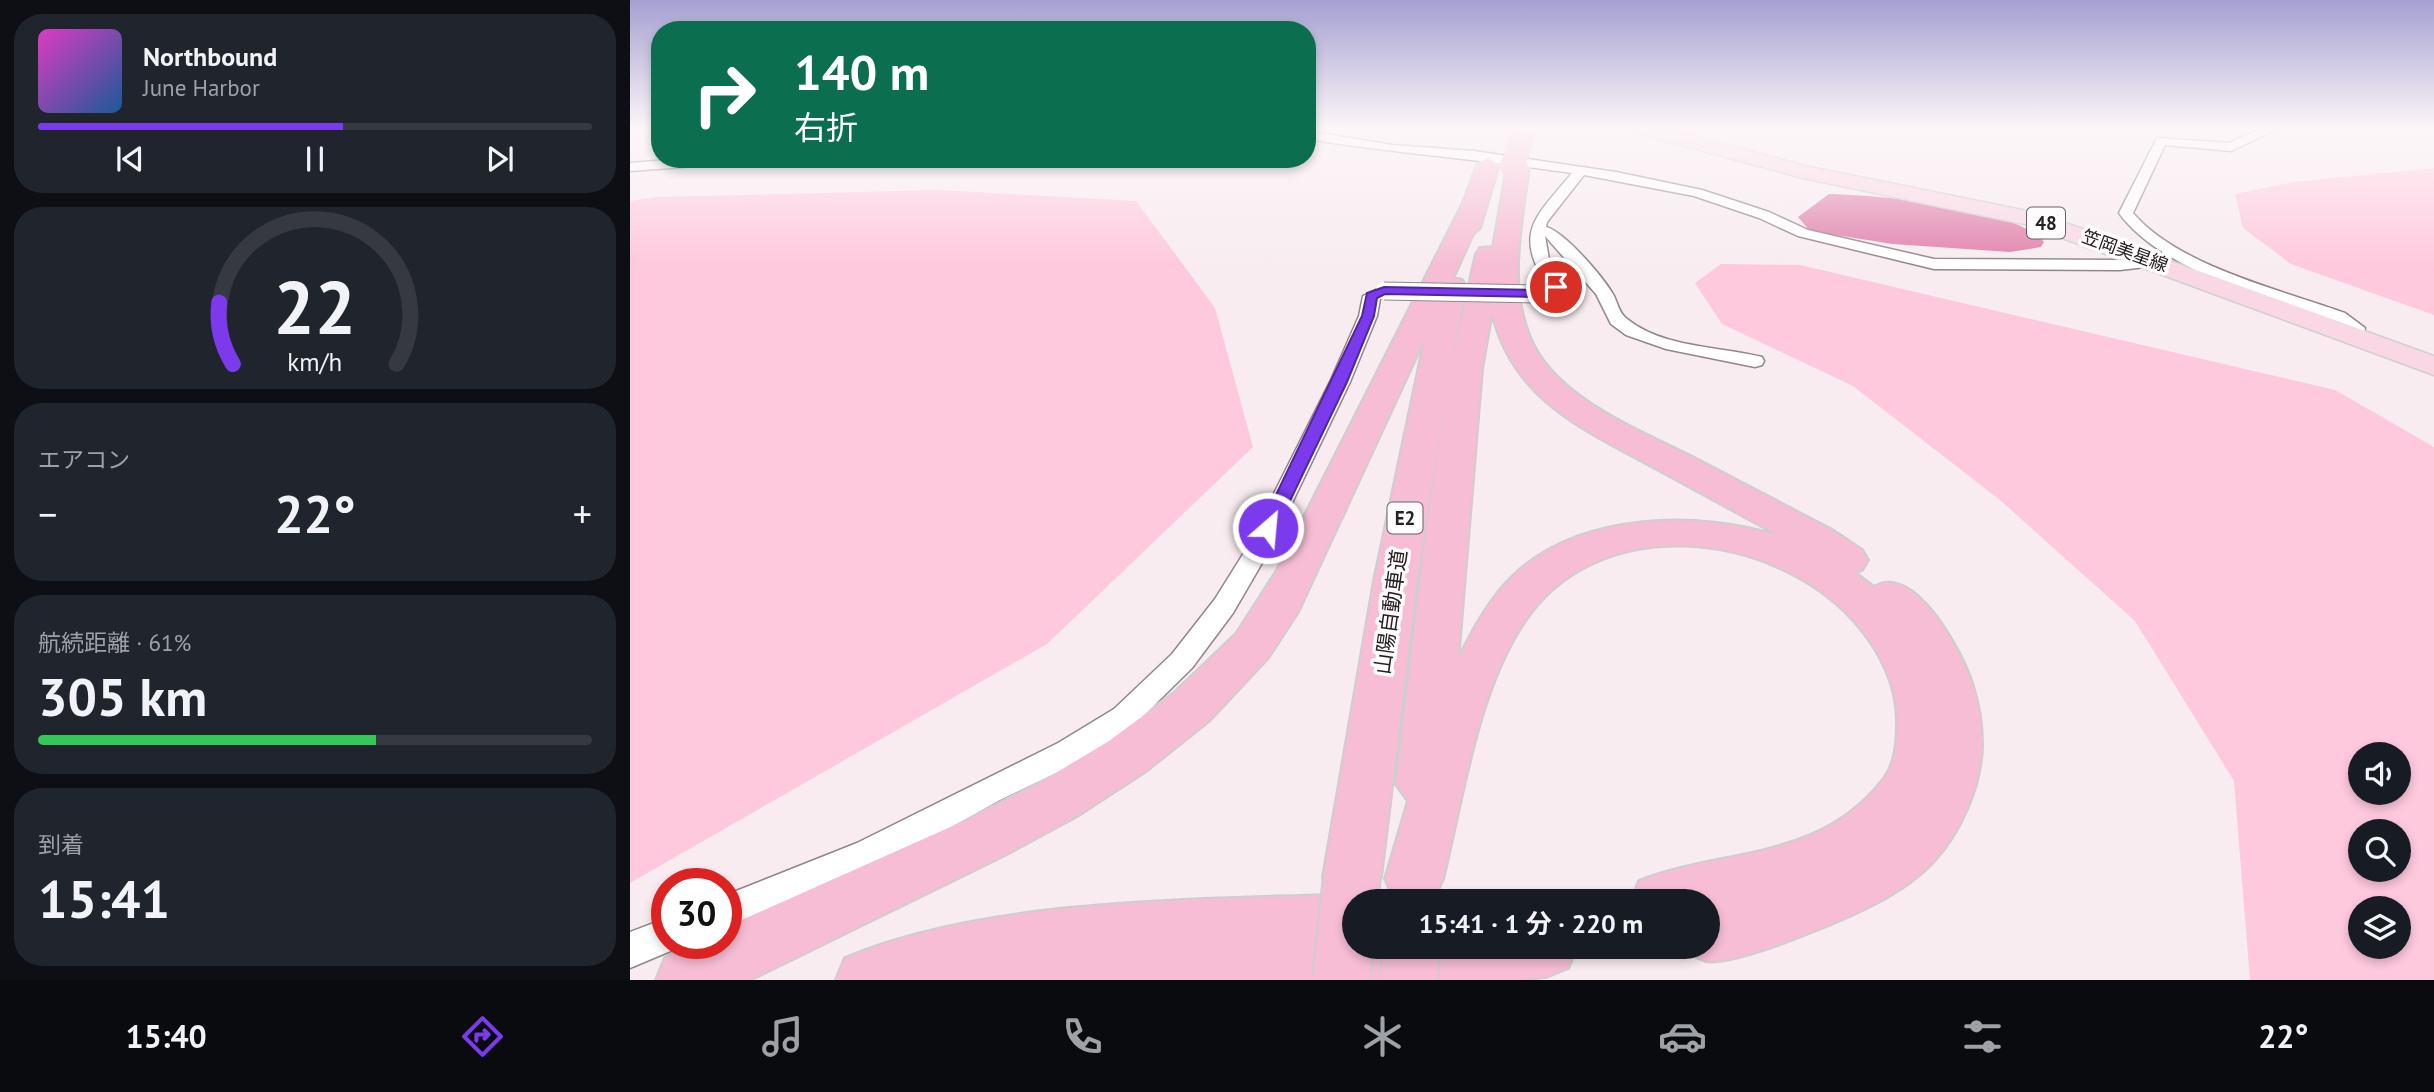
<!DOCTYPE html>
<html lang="ja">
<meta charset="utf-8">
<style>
:root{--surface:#171b24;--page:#20242c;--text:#f1f3f6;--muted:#9ea1a6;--line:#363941;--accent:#7c3aed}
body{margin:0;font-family:"PT Sans","Noto Sans JP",sans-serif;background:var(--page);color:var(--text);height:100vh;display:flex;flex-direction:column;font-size:26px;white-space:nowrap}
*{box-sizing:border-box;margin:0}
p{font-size:23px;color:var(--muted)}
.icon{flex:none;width:38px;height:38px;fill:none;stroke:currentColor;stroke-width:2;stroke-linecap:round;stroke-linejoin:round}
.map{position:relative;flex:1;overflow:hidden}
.sheet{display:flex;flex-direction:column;gap:14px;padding:14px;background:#0d0f14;width:630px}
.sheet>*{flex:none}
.guide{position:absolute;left:21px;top:21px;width:665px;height:147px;border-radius:28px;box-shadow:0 4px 10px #0003;background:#0b6e4f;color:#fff;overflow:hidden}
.buttons{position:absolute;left:1718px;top:742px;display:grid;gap:14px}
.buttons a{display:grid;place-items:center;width:63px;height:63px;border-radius:50%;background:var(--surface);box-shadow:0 4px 10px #0003;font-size:35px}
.speed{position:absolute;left:21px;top:868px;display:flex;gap:14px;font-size:35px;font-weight:700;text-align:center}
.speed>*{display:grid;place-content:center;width:91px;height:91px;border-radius:50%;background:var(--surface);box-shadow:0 4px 10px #0003;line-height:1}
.speed .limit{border:10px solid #d22;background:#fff;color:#111}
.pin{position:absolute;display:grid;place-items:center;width:60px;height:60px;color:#fff;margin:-30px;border:4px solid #fff;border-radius:50%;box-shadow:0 2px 7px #0007}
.me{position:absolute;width:77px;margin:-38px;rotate:27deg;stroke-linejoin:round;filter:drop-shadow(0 0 5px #0008)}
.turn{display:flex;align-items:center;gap:24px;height:147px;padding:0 28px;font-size:32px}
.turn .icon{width:91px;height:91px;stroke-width:2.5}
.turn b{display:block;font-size:49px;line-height:60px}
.big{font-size:52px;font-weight:700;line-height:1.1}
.sheet .tile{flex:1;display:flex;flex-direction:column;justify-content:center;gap:10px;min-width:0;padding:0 24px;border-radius:28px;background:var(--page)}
.sheet .dial{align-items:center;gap:0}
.dial svg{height:182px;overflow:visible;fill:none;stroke:var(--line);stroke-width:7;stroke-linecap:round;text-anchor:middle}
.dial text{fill:var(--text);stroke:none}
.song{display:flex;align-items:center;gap:21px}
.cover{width:84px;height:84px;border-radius:10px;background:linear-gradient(135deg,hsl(310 70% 55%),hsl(210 70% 35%))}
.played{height:7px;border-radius:4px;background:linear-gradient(90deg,var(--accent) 55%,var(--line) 55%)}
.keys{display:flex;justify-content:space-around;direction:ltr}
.heat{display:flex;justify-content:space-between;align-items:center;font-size:38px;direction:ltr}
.charge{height:10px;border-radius:5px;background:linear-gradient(90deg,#34c759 61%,var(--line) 0)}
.trip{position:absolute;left:712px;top:889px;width:378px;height:70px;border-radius:35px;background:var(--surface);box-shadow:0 4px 10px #0003;font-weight:700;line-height:70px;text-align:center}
.tab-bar{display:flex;height:112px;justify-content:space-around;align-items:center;background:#090b0e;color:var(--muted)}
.tab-bar .icon{width:49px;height:49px}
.tab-bar .active{color:var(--accent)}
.tab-bar b{font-size:32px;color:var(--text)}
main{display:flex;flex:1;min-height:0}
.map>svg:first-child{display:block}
.green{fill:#fec8dd;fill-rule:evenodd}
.water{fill:#e181ab}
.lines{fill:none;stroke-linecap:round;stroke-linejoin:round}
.minor-casing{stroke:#91868a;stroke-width:3}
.primary-casing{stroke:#cfcece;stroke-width:3}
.motorway-casing{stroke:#cfcece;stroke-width:4}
.minor{fill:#fff;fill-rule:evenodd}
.primary{fill:#fad7e5;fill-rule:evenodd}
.motorway{fill:#f7bdd4;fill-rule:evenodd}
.minor-bridge-casing{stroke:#91868a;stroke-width:19;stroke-linecap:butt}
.motorway-bridge-far1-casing{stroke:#cfcece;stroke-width:24;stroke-linecap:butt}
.motorway-bridge-casing{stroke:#cfcece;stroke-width:60;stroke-linecap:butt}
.minor-bridge{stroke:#fff;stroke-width:17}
.motorway-bridge-far1{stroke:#f7bdd4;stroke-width:23}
.motorway-bridge{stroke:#f7bdd4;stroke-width:56}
.route{fill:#7c3aed;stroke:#51269a;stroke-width:2}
.labels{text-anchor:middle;stroke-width:7;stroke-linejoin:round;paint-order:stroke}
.far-street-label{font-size:18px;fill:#252022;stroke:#fffcfd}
.shield{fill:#fffcfd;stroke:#666264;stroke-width:2}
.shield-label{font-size:19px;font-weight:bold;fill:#252022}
.street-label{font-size:21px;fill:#252022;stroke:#fffcfd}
</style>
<main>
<section class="sheet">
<div class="tile">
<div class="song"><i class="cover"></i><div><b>Northbound</b><p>June Harbor</p></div></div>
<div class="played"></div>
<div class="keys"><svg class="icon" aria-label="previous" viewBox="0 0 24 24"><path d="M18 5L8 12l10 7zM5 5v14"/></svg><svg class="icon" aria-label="pause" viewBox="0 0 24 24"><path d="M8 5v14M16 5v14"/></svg><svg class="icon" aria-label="next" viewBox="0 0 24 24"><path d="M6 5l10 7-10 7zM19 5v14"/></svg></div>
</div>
<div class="tile dial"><svg viewBox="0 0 100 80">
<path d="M14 69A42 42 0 1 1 86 69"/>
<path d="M14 69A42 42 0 0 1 8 42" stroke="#7c3aed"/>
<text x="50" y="56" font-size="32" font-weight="700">22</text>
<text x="50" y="72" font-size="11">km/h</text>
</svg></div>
<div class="tile"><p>エアコン</p>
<div class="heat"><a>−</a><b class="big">22°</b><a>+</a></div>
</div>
<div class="tile"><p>航続距離 · 61%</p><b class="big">305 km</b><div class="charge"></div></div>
<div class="tile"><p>到着</p><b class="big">15:41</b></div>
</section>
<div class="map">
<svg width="1804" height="980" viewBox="0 0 1804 980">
<rect width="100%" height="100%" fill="#f8ecf0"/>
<g class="green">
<polygon points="1804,168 1804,315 1661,264 1613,228 1605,194 1664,182"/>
<polygon points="309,190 506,201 585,308 623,447 417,644 0,883 0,201 29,197"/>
<path d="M1091,264L1170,265L1705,390L1804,447V980H1620L1604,781L1505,621L1370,500L1223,386L1092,324L1065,283ZM1731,754H1769V793H1731ZM1731,831H1769V870H1731ZM1731,908H1769V947H1731Z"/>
</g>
<path class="water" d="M1199,194C1246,195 1385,207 1414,242L1411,247L1380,252L1263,244L1180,231L1168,217Z"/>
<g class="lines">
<g class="minor-casing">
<g id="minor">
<path d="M1630,129H1647L1601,151L1535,145L1503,213C1548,266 1651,290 1715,313L1735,328L1731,341H1719L1717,330L1703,321C1637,297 1531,271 1489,213L1527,138L1599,143Z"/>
<path d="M677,131L763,145L844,151L986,172L1072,190L1139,212L1178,230L1304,259L1490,260L1524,256L1532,261L1524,266L1490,270L1304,269L1168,236L1129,218L1064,196L954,175L917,222L916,227C935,232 974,278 984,296C988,304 989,313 997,319C1033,348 1088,346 1132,357L1134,361L1132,365L1125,367L1036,349L996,335L981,324L966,294L915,236L920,265L934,287L927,296L903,298L901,294L917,286C883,231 906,217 942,173C854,160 765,153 677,139Z"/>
<polygon points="51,159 113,159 107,163 0,171 0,163"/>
<polygon points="754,286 762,291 750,299 747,316 720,382 639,551 603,613 562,668 504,725 450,761 370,800 251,865 96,929 96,895 227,843 428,743 484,709 542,654 585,599 615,551 700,382 729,316 733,296"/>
<polygon points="37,918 37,943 51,943 50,947 0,968 0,932"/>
</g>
</g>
<g class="primary-casing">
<polygon id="primary" points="1005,129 1037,129 1175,166 1408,213 1804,356 1804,375 1394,224 1173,178 1007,133"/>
</g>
<g class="motorway-casing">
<path id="motorway" d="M858,158L869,165L850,228L843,234L823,278L832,280L836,286L821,365L846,254L850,248L863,247L877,167L880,162H896L899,167C892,222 878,282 899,335C923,399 1014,432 1070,461C1114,484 1158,507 1202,530L1232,550L1238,560L1232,570L1224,572L1244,587C1284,562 1332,652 1342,683C1349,704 1352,725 1352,746C1351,786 1330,834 1303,862C1273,894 1224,915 1184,931C1162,940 1098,965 1076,961C1070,959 1063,955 1057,953L1054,947H1078V901H1001L1009,881C1094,848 1188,862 1252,781C1265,765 1267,744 1267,724C1268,685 1249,649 1224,621C1142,530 966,510 893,624C847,694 833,798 813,879L804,898L796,901L764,898L755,879L778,801L766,784L795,540L819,377L787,581L751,877L742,896L735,899L742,901H724V947H947L938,968L916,977L881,980H206L215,958C353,900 551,900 701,895L693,877L744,581L795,338L668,612L638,658L580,720L516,771L447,816L375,855L120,980H26L35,958L64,943H96V927L336,820L409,783L479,741L545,692L606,634L646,572L833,203L847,165ZM862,312C882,399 953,429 1025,468C1067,491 1109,514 1152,537C1069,510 949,512 883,576C859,599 842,630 828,660L852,369Z"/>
</g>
<use href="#minor" class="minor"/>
<use href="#primary" class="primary"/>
<use href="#motorway" class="motorway"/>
<g class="minor-bridge-casing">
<polyline id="minor-bridge" points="754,291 909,294"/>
</g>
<g class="motorway-bridge-far1-casing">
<polyline id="motorway-bridge-far1" points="882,167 896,129"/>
</g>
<g class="motorway-bridge-casing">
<g id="motorway-bridge">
<polyline points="711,980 722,877"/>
<polyline points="779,980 781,947"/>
</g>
</g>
<use href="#minor-bridge" class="minor-bridge"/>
<use href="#motorway-bridge-far1" class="motorway-bridge-far1"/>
<use href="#motorway-bridge" class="motorway-bridge"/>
</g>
<linearGradient id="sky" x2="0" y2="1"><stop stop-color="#a5a0d0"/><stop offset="0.48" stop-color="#fcf6f8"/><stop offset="1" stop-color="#fcf6f8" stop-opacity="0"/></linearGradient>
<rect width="1804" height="267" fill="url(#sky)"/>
<polygon class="route" points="926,284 932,287 925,295 909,297 755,294 747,298 744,316 717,382 647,528 644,532 632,532 630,528 732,316 737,293 754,287 909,290"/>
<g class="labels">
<g class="far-street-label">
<text transform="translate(1495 251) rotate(20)" y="6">笠岡美星線</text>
</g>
<g class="shield">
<rect x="1397" y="207.5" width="38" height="31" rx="5"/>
<rect x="757.5" y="502.5" width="35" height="31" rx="5"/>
</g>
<g class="shield-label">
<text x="1416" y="230">48</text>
<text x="775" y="525">E2</text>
</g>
<g class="street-label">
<text transform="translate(761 612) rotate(-82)" y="7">山陽自動車道</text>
</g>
</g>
</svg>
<div class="buttons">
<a><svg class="icon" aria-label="sound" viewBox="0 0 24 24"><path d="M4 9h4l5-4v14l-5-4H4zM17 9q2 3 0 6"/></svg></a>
<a><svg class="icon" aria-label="search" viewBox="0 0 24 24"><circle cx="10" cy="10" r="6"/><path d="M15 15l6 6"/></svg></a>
<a><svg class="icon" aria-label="layers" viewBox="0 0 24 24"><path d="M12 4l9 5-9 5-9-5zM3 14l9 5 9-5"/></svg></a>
</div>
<div class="speed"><div class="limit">30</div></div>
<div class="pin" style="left:926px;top:287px;background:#d93025"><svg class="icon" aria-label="arrive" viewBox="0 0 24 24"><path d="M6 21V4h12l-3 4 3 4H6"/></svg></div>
<svg class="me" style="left:638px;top:528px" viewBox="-20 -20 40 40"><circle r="17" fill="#7c3aed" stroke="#fff" stroke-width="3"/><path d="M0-11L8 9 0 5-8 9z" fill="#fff"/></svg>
<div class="trip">15:41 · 1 分 · 220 m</div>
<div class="guide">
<div class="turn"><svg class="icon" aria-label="right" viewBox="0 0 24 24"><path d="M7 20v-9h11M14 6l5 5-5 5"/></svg><div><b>140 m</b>右折</div></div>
</div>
</div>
</main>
<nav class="tab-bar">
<b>15:40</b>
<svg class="icon active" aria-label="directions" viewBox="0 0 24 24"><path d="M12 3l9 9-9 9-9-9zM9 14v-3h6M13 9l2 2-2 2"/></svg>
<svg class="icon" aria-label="music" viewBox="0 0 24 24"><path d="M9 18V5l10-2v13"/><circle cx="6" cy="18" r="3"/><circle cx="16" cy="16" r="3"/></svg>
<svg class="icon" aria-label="phone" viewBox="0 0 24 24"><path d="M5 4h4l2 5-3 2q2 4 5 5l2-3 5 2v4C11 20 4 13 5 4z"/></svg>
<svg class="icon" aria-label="climate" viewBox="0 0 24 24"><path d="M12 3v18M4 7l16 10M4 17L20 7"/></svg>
<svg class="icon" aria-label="car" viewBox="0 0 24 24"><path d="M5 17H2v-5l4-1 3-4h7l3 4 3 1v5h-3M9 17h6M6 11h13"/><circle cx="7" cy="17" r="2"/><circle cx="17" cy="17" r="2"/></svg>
<svg class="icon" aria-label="filters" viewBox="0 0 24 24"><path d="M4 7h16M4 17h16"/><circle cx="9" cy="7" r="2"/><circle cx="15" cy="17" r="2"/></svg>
<b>22°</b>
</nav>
